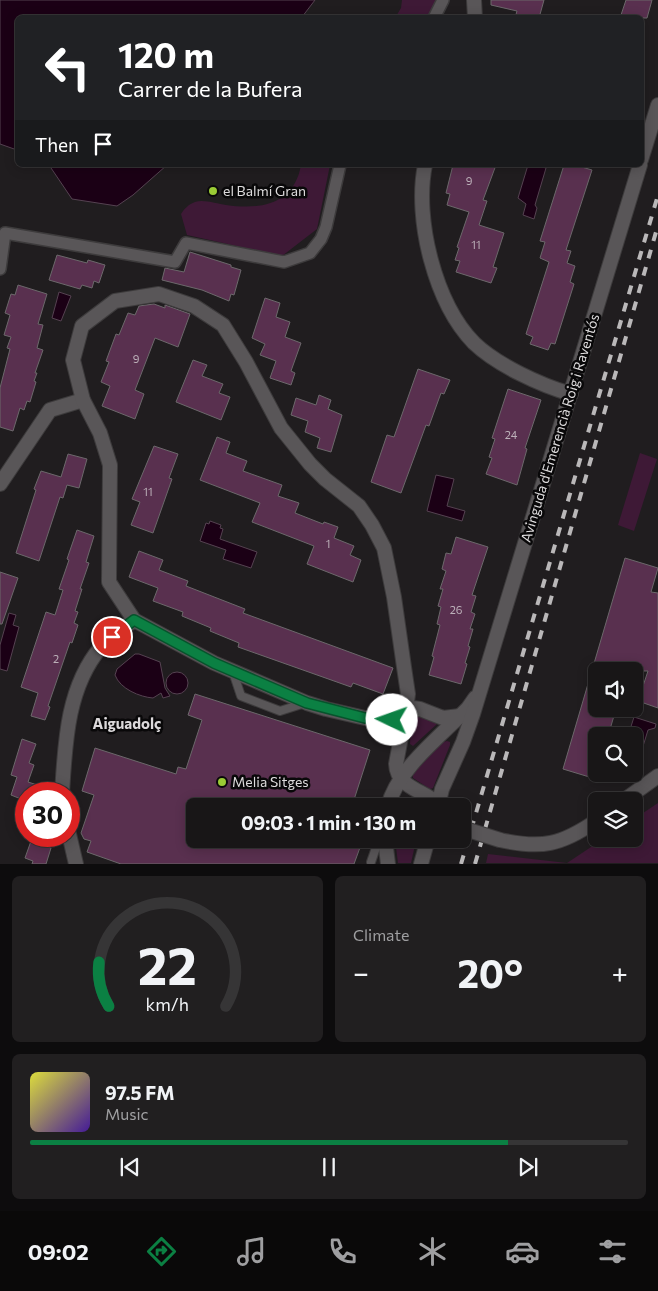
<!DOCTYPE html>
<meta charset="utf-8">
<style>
:root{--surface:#181617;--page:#211f20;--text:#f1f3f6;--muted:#9f9fa1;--line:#363536;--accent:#0b8043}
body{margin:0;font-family:Commissioner,sans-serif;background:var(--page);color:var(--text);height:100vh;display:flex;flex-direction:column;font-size:19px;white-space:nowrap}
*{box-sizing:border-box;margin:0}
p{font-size:16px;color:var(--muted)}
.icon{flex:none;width:28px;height:28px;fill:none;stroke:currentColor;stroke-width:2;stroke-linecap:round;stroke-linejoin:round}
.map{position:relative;height:864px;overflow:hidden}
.side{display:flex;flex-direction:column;gap:12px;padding:12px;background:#0d0c0d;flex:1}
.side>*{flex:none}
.banner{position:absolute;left:15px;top:15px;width:629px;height:152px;border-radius:8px;box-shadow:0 2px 12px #0003,0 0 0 1px var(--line);background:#202124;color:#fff;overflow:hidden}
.controls{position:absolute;left:588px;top:662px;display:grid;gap:10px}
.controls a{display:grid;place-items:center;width:55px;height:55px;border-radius:8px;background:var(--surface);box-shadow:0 2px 12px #0003,0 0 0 1px var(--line);font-size:25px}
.speed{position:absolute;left:15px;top:782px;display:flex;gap:10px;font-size:25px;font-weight:700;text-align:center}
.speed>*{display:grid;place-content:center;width:65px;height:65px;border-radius:50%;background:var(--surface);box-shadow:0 2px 12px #0003,0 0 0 1px var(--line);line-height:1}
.speed .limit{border:8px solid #d22;background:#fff;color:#111}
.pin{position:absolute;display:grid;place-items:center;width:42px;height:42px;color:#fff;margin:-21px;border:2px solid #fff;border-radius:50%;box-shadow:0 1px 5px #0007}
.me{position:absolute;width:55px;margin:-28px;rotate:273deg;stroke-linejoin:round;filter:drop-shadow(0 0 4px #0008)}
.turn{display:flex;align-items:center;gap:18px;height:105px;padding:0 20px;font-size:22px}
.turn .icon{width:65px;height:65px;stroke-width:2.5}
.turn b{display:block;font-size:35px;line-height:42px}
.then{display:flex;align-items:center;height:48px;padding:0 20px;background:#0003;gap:10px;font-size:19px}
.big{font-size:38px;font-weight:700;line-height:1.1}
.side .widget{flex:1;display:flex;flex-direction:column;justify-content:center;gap:8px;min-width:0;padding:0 18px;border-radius:8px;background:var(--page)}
.side .dial{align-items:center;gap:0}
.dial svg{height:130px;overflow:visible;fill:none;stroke:var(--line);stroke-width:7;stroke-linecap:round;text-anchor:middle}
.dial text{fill:var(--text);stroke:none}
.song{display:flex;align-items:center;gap:15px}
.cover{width:60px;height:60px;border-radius:8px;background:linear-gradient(135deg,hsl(60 70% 55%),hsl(260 70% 35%))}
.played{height:5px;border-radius:2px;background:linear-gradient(90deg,var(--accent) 80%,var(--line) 80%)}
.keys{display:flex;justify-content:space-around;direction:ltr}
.heat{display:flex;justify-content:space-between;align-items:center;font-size:28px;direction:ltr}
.side .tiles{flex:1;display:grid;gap:12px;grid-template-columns:1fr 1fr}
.widget:last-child{grid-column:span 2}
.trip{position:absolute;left:186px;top:798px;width:285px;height:50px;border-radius:8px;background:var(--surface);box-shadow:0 2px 12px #0003,0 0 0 1px var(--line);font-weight:700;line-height:50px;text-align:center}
.tabs{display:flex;height:80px;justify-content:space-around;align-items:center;background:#0a0909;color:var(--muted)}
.tabs .icon{width:35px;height:35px}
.tabs .on{color:var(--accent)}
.tabs b{font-size:22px;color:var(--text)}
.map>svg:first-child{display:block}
.green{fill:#3e1936}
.water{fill:#1b0015;stroke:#554251}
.building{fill:#59304f;stroke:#6c686b}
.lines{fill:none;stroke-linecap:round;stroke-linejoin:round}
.service-casing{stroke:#3d3b3c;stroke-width:10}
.pedestrian-casing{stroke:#3d3b3c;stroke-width:14}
.minor-casing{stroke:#3d3b3c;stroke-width:16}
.tertiary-casing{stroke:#3d3b3c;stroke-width:16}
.service{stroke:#595658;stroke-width:8}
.pedestrian{stroke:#595658;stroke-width:11}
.minor{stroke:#595658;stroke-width:14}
.tertiary{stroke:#595658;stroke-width:14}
.rail{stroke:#bab8b9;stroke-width:4;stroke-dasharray:9 9;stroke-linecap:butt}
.tertiary-bridge-casing{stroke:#3d3b3c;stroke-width:16;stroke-linecap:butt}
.tertiary-bridge{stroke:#595658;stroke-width:14}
.route-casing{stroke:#07532c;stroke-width:12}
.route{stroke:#0b8043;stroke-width:9}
.poi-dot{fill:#9acb35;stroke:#090809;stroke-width:2}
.labels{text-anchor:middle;stroke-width:5;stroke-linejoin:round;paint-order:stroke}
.number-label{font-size:11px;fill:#bcb0b9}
.poi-label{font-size:14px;fill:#dddbdc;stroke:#090809;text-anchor:start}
.street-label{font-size:14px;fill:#dddbdc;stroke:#090809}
.neighbourhood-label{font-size:15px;font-weight:bold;fill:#dcd9db;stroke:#090809}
</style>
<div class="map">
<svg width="658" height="864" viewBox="0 0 658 864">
<rect width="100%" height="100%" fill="#201d1f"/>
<g class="green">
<polygon points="402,0 438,0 429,17 395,18 401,8"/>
<path d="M301,165H330L317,229L282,256L187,235L181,214C184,209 189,204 195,202C204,199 217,204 226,205C260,210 294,205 301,165Z"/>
<polygon points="640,453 657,459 634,531 618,525"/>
<polygon points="418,715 437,722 437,724 413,746 410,744 411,718"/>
<polygon points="447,741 450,742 450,745 433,788 430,789 413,778 413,773 443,742"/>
<polygon points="658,803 658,863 486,863 488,854 567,863 603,839 634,839 634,819"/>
<polygon points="395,839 415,845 411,863 398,863"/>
</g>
<g class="water">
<polygon points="0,0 315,0 302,17 18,18 17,150 0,144"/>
<polygon points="49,165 167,165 133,195 117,206 72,199"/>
<polygon points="528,165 535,165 546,168 535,205 537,208 534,219 523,215 526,204 518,198"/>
<polygon points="59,292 71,296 61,321 52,318"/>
<polygon points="436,475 454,479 447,506 465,511 462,521 427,511"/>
<polygon points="210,521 221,525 220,528 223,529 220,539 257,552 251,568 223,559 226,550 200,541 206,523 209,524"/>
<polygon points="9,613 16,615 13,625 19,627 7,671 0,669 0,645"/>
<path d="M135,654H139L160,662L165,688L170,696L163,698L161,693L153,698C140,697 120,689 115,675L117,669Z"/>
<circle cx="177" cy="683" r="11"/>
<polygon points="634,717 656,724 655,728 648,730 640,756 634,754 634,736 628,736"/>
</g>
<g class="building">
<polygon points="491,0 544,0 539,18 515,18 517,11 491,5"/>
<polygon points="626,0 652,0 647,18 620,18"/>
<polygon points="453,165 496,165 483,200 487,201 479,225 504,233 493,267 497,268 491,283 456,272 460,261 455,260 459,248 457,247 469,212 447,205 450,194 446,193"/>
<polygon points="564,165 575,165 592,170 566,250 571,251 567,263 575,266 570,282 574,284 555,344 551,343 548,350 530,344 533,337 526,334 549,262 540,258 545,242 540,241"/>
<polygon points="190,252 231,265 231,267 241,270 234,295 231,294 229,301 202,290 162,280 165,268 184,272"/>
<polygon points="57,255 87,263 88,260 105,265 99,283 94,281 92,288 82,285 80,289 49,280"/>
<polygon points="18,285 47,294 38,324 43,325 37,348 43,350 35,373 37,373 34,381 36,382 30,402 27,401 24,410 20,408 13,431 0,427 0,388 10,349 7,348 11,337 4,335 10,315 5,313 11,294 15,295"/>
<polygon points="265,298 280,303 276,317 290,322 285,337 301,343 291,371 295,373 291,385 270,378 276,361 260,355 265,344 252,338"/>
<polygon points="154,304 165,308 165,305 190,314 178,347 155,338 135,390 144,394 135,419 102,406 110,386 101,382 109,362 106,361 116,334 119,335 128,313 135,315 139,306"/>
<polygon points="193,360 207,365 202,376 223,384 219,393 230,397 221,420 176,402"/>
<polygon points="418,369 450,380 444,394 441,393 429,426 426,425 401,493 371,482 387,435 394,437"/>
<polygon points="508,389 541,400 525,448 527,449 517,485 486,474 492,458 489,457 495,439 492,438"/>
<polygon points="319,395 331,400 328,409 342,415 331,452 317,448 320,438 305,432 308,421 291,415 296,398 316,405"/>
<polygon points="217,437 230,442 226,453 247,461 243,471 282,485 278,496 299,503 295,513 323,524 324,522 338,527 334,538 354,546 350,555 361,560 353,582 307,564 314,546 252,522 260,503 200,480"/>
<polygon points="154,446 178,454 169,478 172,479 153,533 131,525 140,502 132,499"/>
<polygon points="68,454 87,459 79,488 67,485 63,498 60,497 39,561 16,553 36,490 34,489 41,471 61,477"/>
<polygon points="77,530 94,536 86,562 89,563 80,589 82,589 75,611 78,612 74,623 78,625 72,643 70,642 48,706 50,707 45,720 31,716 38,693 21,687 46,612 55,615 63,590 59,589 69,560 67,559"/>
<polygon points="456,537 488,547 472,595 476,596 471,612 475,614 470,629 473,629 468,646 470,647 465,663 467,664 461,684 429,675 434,657 432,656 440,625 437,624 441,607 438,606 443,589 440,589 446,571 442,569 446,553 451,554"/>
<polygon points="139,551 163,560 159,570 188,581 186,586 245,609 243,613 393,668 383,694 353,683 351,687 238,647 239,643 210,631 211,628 182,616 183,612 153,601 158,588 129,577"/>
<polygon points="625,558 658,568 651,592 658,593 658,708 638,701 648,671 596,671 596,709 616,709 608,736 596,736 596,779 563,769"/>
<polygon points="0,572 18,578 2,624 0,624"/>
<polygon points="195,694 370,750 352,806 195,806 195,839 352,839 362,842 354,864 121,864 87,852 91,841 84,839 81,833 94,795 82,791 95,748 176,774 178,767 186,769 202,720 188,715"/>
<polygon points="22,739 36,744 29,763 34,765 28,782 53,790 53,794 26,794 26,801 11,795 17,777 11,775"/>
<polygon points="31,841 51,848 46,864 32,864 33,861 25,858"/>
</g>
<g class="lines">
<g class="service-casing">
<g id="service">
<polyline points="233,672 241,696 280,711 305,703"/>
<polyline points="371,862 379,839"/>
</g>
</g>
<g class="pedestrian-casing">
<g id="pedestrian">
<polyline points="434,18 443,0"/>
<polyline points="0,269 5,233 175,262 186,243 284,262 310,253 321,239 326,227 340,165"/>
</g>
</g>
<g class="minor-casing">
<g id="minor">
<polyline points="474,0 475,18"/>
<path d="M425,165C414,219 435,303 474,343C497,365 540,385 571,394"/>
<polyline points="0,484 50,410 83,400"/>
<path d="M62,794C65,743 67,687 101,647C110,636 124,628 134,620"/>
<path d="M438,804C424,790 397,788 396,764L406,710L408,694L404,667L394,597L384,548L372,525L359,506L325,479L310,464L281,428L246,362L223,325L194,306L159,294L115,301L82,326L73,360L83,400L100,433L110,465L109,582L134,620L214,663L307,703L326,709L365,718L380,720H392L399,717L406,710L413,708L420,709L443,718L460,716"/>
<polyline points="69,834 76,864"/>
<polyline points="385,839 388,864"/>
<polyline points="421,864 428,839"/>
</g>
</g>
<g class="tertiary-casing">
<g id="tertiary">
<polyline points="641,160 658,105"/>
<polyline points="623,801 658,776"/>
<path d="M388,806C398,768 441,736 468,708L475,698"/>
<polyline points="438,806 442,789 463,742 473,714 640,165"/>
<path d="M500,840C542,849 561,845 596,821"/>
</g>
</g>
<use href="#service" class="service"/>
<use href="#pedestrian" class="pedestrian"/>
<use href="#minor" class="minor"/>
<use href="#tertiary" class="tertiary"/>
<g class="rail">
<polyline points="461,864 658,195"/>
<polyline points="475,864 658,225"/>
</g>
<g class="tertiary-bridge-casing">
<polyline id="tertiary-bridge" points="462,828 500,840"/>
</g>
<use href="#tertiary-bridge" class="tertiary-bridge"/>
</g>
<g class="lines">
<g class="route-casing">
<polyline id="route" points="112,637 134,620 214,663 307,703 365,718 392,720"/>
</g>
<use href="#route" class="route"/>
</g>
<g class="poi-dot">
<circle cx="213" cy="191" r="5"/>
<circle cx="222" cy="782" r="5"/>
</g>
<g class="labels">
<g class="number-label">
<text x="469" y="185">9</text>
<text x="476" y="249">11</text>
<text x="136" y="363">9</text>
<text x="511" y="439">24</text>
<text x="148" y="496">11</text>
<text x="328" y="548">1</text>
<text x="456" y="614">26</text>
<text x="56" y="663">2</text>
</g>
<g class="poi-label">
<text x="223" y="196">el Balmí Gran</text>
<text x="232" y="787">Melia Sitges</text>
</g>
<g class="street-label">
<text transform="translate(560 428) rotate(-73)" y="5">Avinguda d'Emerencià Roig i Raventós</text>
</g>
<g class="neighbourhood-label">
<text x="127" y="729">Aiguadolç</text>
</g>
</g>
</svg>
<div class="controls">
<a><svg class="icon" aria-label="sound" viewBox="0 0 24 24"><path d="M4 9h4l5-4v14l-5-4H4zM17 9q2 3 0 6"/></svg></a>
<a><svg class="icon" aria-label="search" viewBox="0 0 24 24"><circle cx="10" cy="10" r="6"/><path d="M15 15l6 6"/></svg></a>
<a><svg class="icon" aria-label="layers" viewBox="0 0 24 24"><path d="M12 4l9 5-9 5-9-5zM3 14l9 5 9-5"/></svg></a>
</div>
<div class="speed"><div class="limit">30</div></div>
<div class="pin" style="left:112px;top:637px;background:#d93025"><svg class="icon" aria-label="arrive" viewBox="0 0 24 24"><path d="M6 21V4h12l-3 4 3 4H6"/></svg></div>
<svg class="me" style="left:392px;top:720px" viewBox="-20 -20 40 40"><circle r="19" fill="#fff"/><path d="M0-13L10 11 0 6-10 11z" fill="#0b8043"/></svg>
<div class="trip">09:03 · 1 min · 130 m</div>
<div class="banner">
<div class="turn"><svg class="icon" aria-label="left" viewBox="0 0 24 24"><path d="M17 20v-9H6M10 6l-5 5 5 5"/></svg><div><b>120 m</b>Carrer de la Bufera</div></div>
<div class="then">Then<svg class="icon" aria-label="arrive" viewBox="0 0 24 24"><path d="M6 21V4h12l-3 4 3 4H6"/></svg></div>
</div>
</div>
<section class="side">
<div class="tiles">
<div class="widget dial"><svg viewBox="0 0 100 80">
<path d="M14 69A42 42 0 1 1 86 69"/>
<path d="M14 69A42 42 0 0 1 8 42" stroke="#0b8043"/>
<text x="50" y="56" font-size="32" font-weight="700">22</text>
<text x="50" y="72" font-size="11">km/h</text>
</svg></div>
<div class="widget"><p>Climate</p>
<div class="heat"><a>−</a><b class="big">20°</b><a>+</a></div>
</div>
<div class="widget">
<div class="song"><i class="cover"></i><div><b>97.5 FM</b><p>Music</p></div></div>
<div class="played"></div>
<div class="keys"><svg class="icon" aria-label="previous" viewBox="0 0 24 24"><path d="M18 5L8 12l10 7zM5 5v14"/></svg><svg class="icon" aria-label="pause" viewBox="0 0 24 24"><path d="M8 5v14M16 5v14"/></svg><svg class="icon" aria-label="next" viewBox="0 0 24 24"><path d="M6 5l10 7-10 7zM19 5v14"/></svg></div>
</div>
</div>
</section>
<nav class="tabs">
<b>09:02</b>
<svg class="icon on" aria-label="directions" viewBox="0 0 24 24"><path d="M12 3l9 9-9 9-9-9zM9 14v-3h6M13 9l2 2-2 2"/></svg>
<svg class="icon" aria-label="music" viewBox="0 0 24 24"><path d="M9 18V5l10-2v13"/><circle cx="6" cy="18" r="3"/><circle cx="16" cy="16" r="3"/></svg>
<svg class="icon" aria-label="phone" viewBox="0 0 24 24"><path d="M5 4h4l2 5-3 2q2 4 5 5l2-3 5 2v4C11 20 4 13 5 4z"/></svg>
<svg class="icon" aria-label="climate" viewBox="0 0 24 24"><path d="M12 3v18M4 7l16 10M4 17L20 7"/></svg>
<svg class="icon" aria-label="car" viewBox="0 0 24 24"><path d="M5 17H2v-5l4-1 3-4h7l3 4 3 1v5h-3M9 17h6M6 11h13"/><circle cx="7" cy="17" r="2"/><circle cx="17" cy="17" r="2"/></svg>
<svg class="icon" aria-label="filters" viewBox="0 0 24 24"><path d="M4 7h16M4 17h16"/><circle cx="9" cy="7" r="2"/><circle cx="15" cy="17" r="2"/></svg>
</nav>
